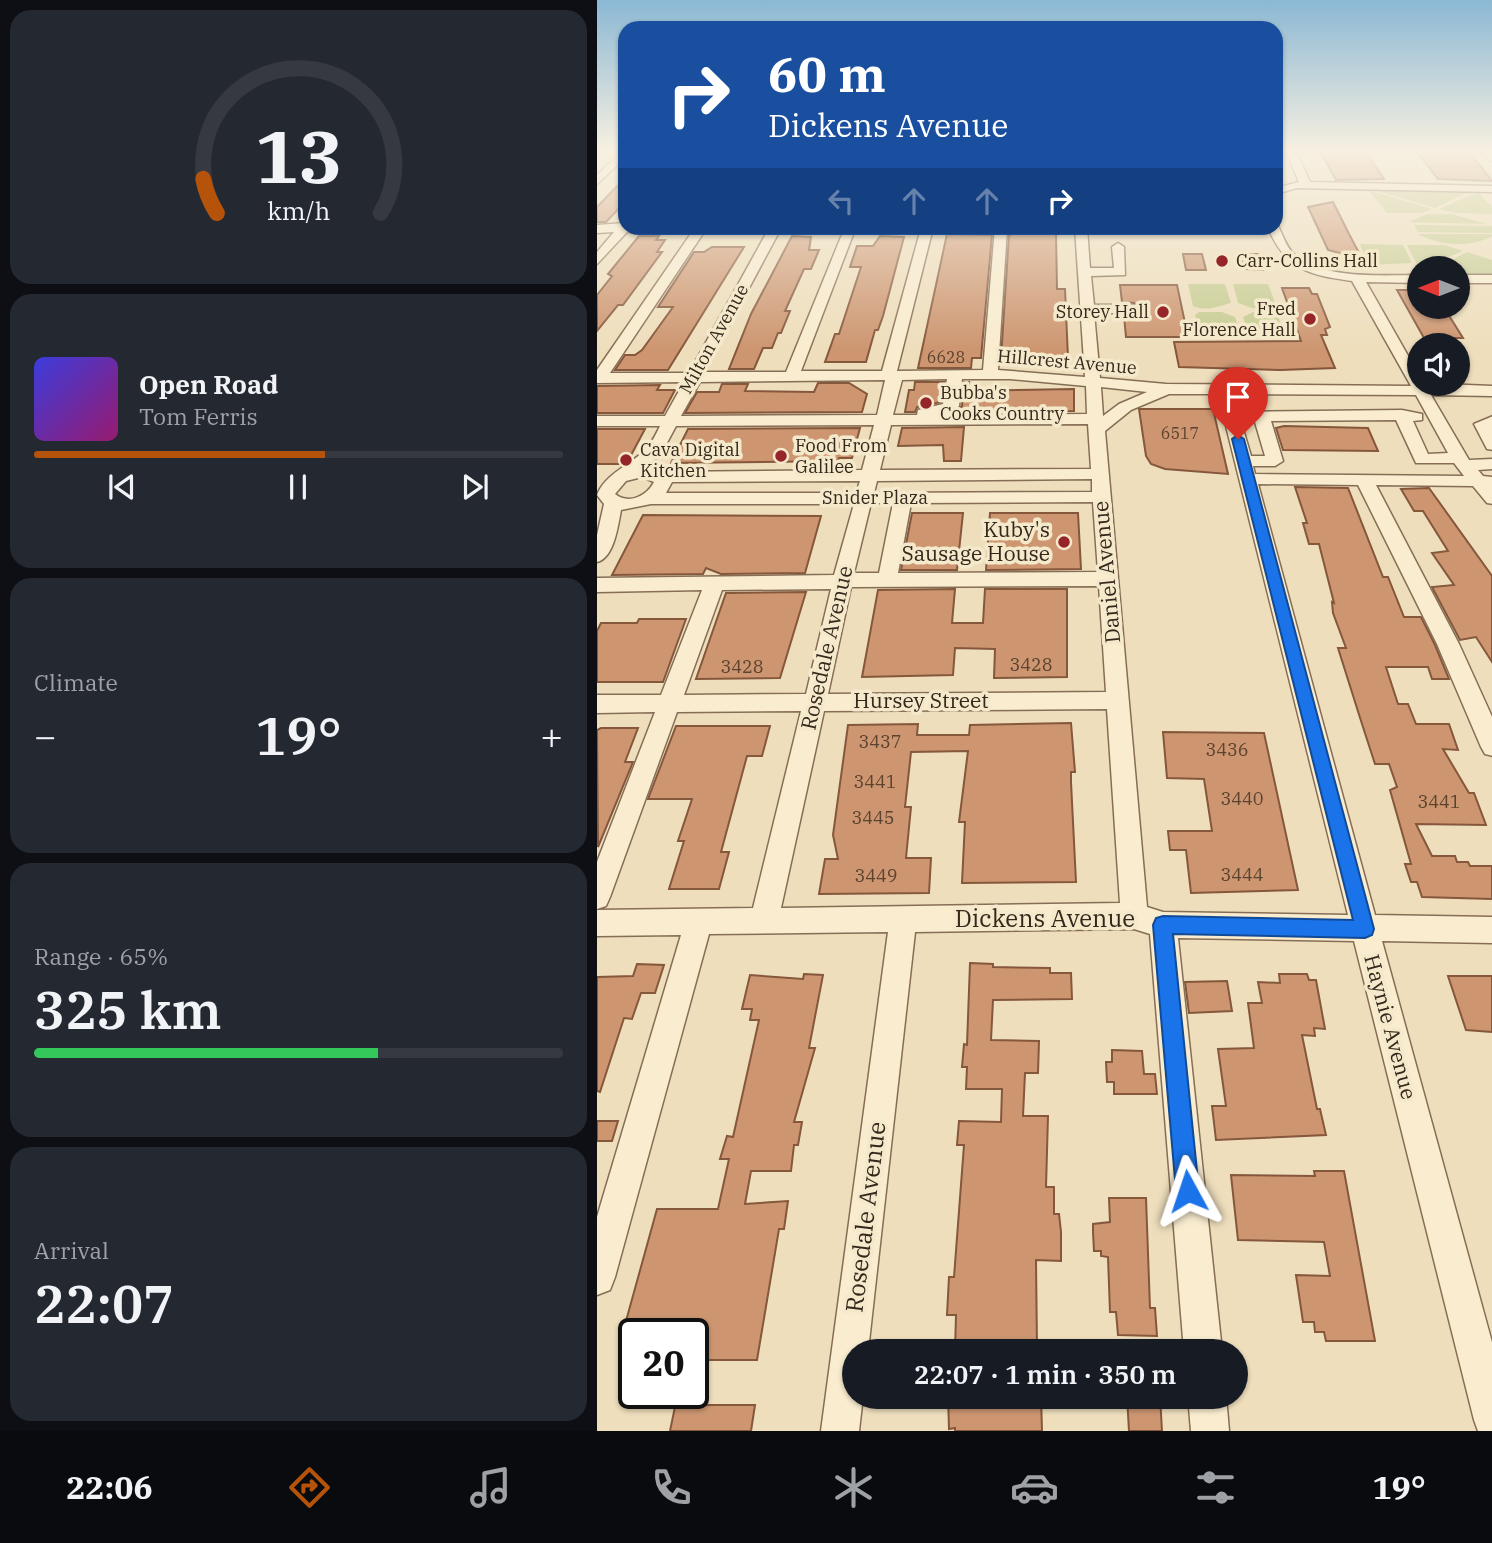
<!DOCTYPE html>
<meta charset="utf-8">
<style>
:root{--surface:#171b24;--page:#242831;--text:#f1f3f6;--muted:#9ea1a6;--line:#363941;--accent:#b45309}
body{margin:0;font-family:"IBM Plex Serif",serif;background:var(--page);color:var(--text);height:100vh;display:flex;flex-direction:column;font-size:26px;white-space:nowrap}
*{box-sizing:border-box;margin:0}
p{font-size:23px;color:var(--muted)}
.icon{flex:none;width:38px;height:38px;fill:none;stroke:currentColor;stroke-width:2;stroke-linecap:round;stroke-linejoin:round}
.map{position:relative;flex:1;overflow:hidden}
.panel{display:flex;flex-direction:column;gap:10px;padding:10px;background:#0d0f14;width:597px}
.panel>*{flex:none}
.top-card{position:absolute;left:21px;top:21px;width:665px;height:214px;border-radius:21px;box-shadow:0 2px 5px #0004;background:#1a4fa0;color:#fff;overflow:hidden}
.needle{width:46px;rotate:270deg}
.fabs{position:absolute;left:810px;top:256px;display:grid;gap:14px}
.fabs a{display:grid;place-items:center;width:63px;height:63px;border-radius:50%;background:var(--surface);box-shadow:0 2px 5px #0004;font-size:35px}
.speed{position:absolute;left:21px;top:1318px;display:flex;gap:14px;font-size:35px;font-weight:700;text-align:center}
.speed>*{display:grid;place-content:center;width:91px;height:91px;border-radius:50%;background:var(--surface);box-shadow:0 2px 5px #0004;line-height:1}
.speed .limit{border:4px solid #111;border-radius:10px;background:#fff;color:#111}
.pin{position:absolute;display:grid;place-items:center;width:60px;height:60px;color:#fff;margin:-72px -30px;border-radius:50% 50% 50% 0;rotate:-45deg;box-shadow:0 0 7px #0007}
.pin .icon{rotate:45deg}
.me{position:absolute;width:77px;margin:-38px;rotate:355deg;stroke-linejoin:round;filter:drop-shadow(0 0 5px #0008)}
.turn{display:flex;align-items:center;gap:24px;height:147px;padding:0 35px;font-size:32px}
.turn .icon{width:91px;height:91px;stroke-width:2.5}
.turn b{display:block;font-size:49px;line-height:60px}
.lanes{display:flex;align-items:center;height:66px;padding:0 35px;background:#0003;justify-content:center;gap:35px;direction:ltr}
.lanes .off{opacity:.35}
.big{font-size:52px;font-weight:600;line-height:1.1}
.panel .widget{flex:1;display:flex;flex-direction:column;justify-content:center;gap:10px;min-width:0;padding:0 24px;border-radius:21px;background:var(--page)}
.panel .dial{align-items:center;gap:0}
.dial svg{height:182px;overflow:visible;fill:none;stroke:var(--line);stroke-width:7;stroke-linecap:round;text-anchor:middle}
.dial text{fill:var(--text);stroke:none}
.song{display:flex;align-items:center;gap:21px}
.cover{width:84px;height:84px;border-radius:10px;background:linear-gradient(135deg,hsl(240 70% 55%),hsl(320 70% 35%))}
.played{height:7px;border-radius:4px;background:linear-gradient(90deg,var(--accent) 55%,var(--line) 55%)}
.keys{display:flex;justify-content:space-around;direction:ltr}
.heat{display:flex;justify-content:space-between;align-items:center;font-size:38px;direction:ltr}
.charge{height:10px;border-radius:5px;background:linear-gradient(90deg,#34c759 65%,var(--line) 0)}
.trip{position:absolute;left:245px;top:1339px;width:406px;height:70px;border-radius:35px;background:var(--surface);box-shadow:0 2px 5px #0004;font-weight:600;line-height:70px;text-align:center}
.tabs{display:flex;height:112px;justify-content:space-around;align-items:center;background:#090b0e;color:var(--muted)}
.tabs .icon{width:49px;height:49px}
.tabs .on{color:var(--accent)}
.tabs b{font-size:32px;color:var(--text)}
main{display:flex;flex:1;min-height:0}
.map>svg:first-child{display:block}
.green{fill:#c6cc91}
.building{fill:#cd9671;stroke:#85573b;stroke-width:2}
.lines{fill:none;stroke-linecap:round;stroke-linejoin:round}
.minor-casing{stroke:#866e56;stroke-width:3}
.minor{fill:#f9eccf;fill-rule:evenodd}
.route{fill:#1a73e8;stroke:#114b97;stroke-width:2}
.poi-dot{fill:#952528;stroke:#f5e9cc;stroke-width:2.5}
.labels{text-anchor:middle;stroke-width:7;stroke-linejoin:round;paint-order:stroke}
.far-number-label{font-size:16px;fill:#5b4330}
.far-poi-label{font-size:18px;fill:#35271b;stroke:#f5e9cc;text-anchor:start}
.far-street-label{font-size:18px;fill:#35271b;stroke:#f5e9cc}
.number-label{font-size:18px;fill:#5b4330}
.poi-label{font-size:21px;fill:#35271b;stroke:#f5e9cc;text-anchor:end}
.street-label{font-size:21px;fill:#35271b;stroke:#f5e9cc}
.near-street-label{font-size:24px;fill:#35271b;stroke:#f5e9cc}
</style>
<main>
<section class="panel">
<div class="widget dial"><svg viewBox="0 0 100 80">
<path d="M14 69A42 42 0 1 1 86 69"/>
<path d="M14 69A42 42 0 0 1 8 54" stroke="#b45309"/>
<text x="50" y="56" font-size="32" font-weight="700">13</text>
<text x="50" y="72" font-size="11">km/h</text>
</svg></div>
<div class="widget">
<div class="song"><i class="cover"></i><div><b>Open Road</b><p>Tom Ferris</p></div></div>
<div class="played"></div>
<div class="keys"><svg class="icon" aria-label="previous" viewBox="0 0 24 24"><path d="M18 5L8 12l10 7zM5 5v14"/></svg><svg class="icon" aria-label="pause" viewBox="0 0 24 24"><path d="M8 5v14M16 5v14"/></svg><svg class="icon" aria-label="next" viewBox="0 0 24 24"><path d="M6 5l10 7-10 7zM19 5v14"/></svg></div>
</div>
<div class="widget"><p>Climate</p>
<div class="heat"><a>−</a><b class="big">19°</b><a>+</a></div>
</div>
<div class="widget"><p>Range · 65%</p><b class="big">325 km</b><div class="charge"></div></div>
<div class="widget"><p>Arrival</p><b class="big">22:07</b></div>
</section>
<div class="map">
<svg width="896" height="1431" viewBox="0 0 896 1431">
<rect width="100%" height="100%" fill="#eedebc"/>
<g class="green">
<polygon points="773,189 876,190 838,208"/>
<polygon points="773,192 774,191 835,209 825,213 790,213"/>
<polygon points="881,192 895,207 895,214 858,213 842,209"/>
<polygon points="830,214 855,214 889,224 812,222"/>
<polygon points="817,225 895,226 895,233 821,232"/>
<path d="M820,234H895L896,236C871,248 845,246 820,234Z"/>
<polygon points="763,244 806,245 815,263 771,265"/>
<polygon points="810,245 847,245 866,251 822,269"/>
<polygon points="870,252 895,260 895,275 861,274 861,268 839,268"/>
<path d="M591,284H628L634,303C621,306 610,312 596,306Z"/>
<polygon points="636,284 671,284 680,308 655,308 641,303"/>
<polygon points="602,312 625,312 638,317 642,330 602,330 598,315"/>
<polygon points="656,312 681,312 684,330 650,330 646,317"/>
</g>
<g class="building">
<polygon points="722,149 767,149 787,179 739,180"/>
<polygon points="818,149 870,149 895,181 841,179"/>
<polygon points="28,178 28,202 9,222 0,222 0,207"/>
<polygon points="736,202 752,234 761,251 746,254 731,250 711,207"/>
<polygon points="419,233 459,233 460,289 468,289 471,358 404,358 412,235"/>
<polygon points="350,234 395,235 384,358 375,358 374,368 321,368"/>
<polygon points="42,236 62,236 59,240 68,240 60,252 65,252 26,305 21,305 0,331 0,295 15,276 11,274"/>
<polygon points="195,236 214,237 212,250 222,250 214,269 207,269 188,311 193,311 184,333 181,333 175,348 166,348 157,369 132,369 154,314"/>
<polygon points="283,236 307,237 286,316 281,330 278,330 269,362 228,362 238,334 242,334 264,267 253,267 260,246 276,246"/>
<polygon points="115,247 147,247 71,370 18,370 28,355 38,355 45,350 76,307 61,307 97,252 107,252"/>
<polygon points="586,254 605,254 609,270 589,270"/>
<polygon points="643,254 661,254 666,270 648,269"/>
<polygon points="523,285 580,285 591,337 529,337 527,316 537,315 545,308 537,303 525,302"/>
<polygon points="685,288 712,288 715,294 720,294 733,327 728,329 730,335 724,335 738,368 683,370 582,367 577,342 704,341"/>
<polygon points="800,290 822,290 822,306 846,306 866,338 827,338"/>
<polygon points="318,382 347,382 344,402 320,407 318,412 308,412 312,390 317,390"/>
<polygon points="367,382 372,382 371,391 477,389 477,411 358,412 365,406"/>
<polygon points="221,383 252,383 270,394 265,412 88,413 100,392 122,392 125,384 151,384 148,391 217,392"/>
<polygon points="63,385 60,390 78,390 66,413 0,413 0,386"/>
<polygon points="542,409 616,409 631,474 568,469 554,464 549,456"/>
<polygon points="687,426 771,428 781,451 686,450 679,428"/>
<polygon points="367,427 364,461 347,461 346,445 301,446 305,428"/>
<polygon points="263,428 255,458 242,458 241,461 74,463 91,429"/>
<polygon points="0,429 48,429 32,459 22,464 0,464"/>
<polygon points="698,487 751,488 786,577 791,577 807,617 824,617 838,645 852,679 835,679 831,667 789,667 801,704 811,704 819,724 852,724 861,750 846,749 872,793 877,793 889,825 819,824 835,856 858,856 860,862 871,862 873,866 895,866 895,899 825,897 820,882 814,882 808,864 814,864 793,790 800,787 792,764 778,764 765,724 741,648 749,648 736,613 735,602 737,603 722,544 712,544 706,523 710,523"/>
<polygon points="832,488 895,576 895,662 879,637 863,640 835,587 857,585 835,553 851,551 826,511 817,511 804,489"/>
<polygon points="315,513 366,513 360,570 304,570"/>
<polygon points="393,513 481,513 484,569 389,570"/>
<polygon points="46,515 224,516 208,573 124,574 109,568 106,574 15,575"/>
<polygon points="358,589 355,623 386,623 388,589 470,589 470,677 397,678 398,649 358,648 356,675 265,677 281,590"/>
<polygon points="209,592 183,678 99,679 129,593"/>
<polygon points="42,619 89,619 66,682 0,682 0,631 4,623 40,623"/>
<polygon points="474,723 478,772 474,772 474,782 479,882 365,883 368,822 362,822 371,751 314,752 308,807 314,807 309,858 334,858 332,893 222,894 228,859 241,859 236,835 251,725 321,724 320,735 372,735 373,725"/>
<polygon points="79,726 173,726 165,756 150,756 124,852 132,852 122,889 72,889 87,841 81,841 95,799 51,799"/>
<polygon points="4,728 41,728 28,762 36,762 1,847 0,730"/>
<polygon points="566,732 667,733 701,890 594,893 589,850 573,850 571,831 615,831 607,779 570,778"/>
<polygon points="373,963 396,964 396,967 453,968 453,973 474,973 475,999 396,1000 394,1040 442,1041 441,1073 428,1073 426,1116 451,1116 449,1187 457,1187 457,1214 462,1214 464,1232 464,1261 439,1260 440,1348 423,1348 423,1351 358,1351 359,1315 350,1315 352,1277 357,1277 367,1145 360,1145 362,1121 404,1122 405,1089 369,1089 370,1067 365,1067 367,1044 370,1045"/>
<polygon points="40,964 67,965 58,993 44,993 35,1019 27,1018 3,1092 0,1091 0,977 36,976"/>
<polygon points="207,974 226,975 212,1048 218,1048 197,1122 205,1122 201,1145 197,1145 194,1171 154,1171 148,1204 191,1201 187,1229 182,1229 160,1360 96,1360 98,1321 29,1321 60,1209 121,1209 132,1159 123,1159 130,1136 136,1137 162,1020 153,1020 155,1009 145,1009 153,975 206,979"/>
<polygon points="682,974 710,974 712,980 719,980 728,1029 717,1028 718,1036 705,1035 720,1109 723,1109 729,1135 619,1140 615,1106 629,1106 621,1049 657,1048 651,1003 665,1003 661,982 683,983"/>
<polygon points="851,976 895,976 895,1032 869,1030"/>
<polygon points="630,981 635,1011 592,1013 588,982"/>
<polygon points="515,1050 545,1051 547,1074 558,1074 560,1094 517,1094 517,1082 510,1082 509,1062 515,1062"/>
<polygon points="0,1121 21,1121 15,1141 0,1141"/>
<polygon points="717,1171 747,1171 778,1341 729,1341 727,1332 718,1332 717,1322 706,1322 699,1275 733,1276 727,1242 641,1240 634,1175 718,1176"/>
<polygon points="512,1198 549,1198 553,1308 558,1308 560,1336 521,1335 519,1312 513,1312 511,1257 504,1256 504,1251 497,1251 496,1232 496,1224 513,1222"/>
<polygon points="351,1396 444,1396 445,1431 358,1431 358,1428 352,1429"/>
<polygon points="530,1396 563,1396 565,1431 532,1431"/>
<polygon points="80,1397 107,1398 106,1405 158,1405 154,1431 73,1431"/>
</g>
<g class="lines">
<g class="minor-casing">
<g id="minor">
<polygon points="28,149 28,158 0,184 0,175"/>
<polygon points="688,149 698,149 713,182 896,186 896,192 700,188 679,194 679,188 702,182"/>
<polygon points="880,149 891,149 896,153 896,162"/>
<path d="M28,223V228H342L335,232L300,371L386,370L398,228H410L401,370L488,377L478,228H490L493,268H517L515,247L521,243L527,247L528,275L494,276L497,305H536L543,309L536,313H497L503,378L569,384L814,386L755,281C712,275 689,270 671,228L681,226C686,235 689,247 697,254C725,280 787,275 822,275V283L769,282L822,375V383L896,386V396L834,395L872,460L896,459V469L881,470L886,476L896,477V504L890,503L876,486L779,485L862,644L896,719V756L888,754L884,747L840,644L761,485L661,484L778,915L896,917V943L785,941L896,1346V1431H881L877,1420L757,941L581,938L625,1351H587L553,934L537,929L318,932L271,1351H257V1396H266L262,1431H224L291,932L112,934L18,1277L13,1290L0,1295V1217L84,935L0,936V910L156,908L204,711L80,712L13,897L9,906L0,909V862L58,712L0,713V695H64L105,590L0,592V578L237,575L257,504H54L24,510C21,526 17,558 0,562V535L7,504L0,495C8,474 33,465 48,450C55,443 59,434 63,426H0V416H68L87,382L0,383V370L95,232H30L0,264V252L17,232L0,233V225ZM107,232H170L92,373H13ZM182,232H246L189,372H107ZM257,232H323L285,371H204ZM350,379L346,404L321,410L320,415H296L305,380ZM365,379H413L489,386L490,414L351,415L362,406ZM288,380L280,415L84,416L103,382ZM504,387L550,392L522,404L506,416ZM572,394H621L751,915L566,912L550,907L508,431L534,410ZM637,394L819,395L851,453L831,454L816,421L825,420V414L805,410L642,412ZM799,420L819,463H857L867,476L658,474L656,466H678L686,461L674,421ZM644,422H658L668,456H654ZM491,424L494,469L283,470L294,425ZM277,425L265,470L64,472L49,467L64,454L79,426ZM45,477L57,482C50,496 32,505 18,494L29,481ZM495,479V492L277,493L280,481ZM263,481L259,493H69L75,482ZM496,502L501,572L301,573L314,503ZM274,503H296L282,573H257ZM502,586L509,692L231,694L254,587ZM234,589L209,694L87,695L125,590ZM510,709L523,903L184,908L227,711Z"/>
<rect x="861" y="275" width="35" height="8"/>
<polygon points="896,416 896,450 890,449 877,424"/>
<polygon points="591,1396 629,1396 632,1431 594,1431"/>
</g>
</g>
<use href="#minor" class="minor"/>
</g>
<linearGradient id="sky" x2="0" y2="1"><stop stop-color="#8bb8d4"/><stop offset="0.43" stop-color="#f7f0e1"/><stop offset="1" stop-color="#f7f0e1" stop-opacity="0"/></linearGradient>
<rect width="896" height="349" fill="url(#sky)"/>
<polygon class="route" points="641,435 647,439 777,929 775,935 768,938 576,934 602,1191 599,1200 591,1203 582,1200 579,1191 556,925 559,918 566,916 756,920 635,439"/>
<g class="poi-dot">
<circle cx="625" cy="261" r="7"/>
<circle cx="566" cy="312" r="7"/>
<circle cx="713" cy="319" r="7"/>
<circle cx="329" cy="403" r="7"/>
<circle cx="184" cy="456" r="7"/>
<circle cx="29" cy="460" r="7"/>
<circle cx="467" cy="542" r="7"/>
</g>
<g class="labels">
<g class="far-number-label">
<text x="349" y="363">6628</text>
<text x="583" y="439">6517</text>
</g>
<g class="far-poi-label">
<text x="639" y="267">Carr-Collins Hall</text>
<text x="699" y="315" text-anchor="end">Fred<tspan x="699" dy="21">Florence Hall</tspan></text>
<text x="552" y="318" text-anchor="end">Storey Hall</text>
<text x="343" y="399">Bubba's<tspan x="343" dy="21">Cooks Country</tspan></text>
<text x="198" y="452">Food From<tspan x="198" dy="21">Galilee</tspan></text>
<text x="43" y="456">Cava Digital<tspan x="43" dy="21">Kitchen</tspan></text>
</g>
<g class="far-street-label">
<text transform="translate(117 339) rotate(-61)" y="6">Milton Avenue</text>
<text transform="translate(470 362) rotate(5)" y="6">Hillcrest Avenue</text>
<text x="278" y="504">Snider Plaza</text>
</g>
<g class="number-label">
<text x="434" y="671">3428</text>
<text x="145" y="673">3428</text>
<text x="283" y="748">3437</text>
<text x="630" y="756">3436</text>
<text x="278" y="788">3441</text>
<text x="645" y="805">3440</text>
<text x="842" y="808">3441</text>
<text x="276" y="824">3445</text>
<text x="645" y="881">3444</text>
<text x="279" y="882">3449</text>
</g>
<g class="poi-label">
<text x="453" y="537">Kuby's<tspan x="453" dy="24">Sausage House</tspan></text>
</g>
<g class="street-label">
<text transform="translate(510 572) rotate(-95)" y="7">Daniel Avenue</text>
<text transform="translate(230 648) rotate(-77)" y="7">Rosedale Avenue</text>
<text x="324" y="708">Hursey Street</text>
<text transform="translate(793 1027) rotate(75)" y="7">Haynie Avenue</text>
</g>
<g class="near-street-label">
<text x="448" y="927">Dickens Avenue</text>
<text transform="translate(269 1217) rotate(-83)" y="8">Rosedale Avenue</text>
</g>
</g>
</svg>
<div class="fabs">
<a><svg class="needle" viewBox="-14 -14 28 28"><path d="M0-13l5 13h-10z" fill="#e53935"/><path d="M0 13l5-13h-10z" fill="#9ea1a6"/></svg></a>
<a><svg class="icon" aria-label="sound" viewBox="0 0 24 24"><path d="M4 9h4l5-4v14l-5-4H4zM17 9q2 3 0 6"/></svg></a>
</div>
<div class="speed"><div class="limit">20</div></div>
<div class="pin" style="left:641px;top:439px;background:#d93025"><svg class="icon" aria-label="arrive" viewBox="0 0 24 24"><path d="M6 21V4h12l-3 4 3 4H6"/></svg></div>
<svg class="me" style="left:591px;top:1191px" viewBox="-20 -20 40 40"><path d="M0-17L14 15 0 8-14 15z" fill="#1a73e8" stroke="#fff" stroke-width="4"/></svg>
<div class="trip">22:07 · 1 min · 350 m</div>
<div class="top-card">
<div class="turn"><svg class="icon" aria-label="right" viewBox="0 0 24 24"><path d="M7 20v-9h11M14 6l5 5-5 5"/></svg><div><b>60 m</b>Dickens Avenue</div></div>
<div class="lanes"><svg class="icon off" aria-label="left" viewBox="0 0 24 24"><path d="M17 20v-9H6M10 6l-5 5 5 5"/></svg><svg class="icon off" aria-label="ahead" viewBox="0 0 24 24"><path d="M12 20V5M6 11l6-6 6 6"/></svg><svg class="icon off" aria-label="ahead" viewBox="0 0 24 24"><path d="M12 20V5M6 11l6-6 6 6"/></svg><svg class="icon" aria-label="right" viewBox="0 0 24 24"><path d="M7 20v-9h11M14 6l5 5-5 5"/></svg></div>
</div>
</div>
</main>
<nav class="tabs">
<b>22:06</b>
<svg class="icon on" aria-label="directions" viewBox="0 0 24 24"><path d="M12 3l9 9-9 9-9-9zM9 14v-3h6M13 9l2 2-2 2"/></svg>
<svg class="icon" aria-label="music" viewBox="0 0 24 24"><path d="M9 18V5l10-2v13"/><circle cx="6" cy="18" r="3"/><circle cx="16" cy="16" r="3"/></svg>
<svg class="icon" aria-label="phone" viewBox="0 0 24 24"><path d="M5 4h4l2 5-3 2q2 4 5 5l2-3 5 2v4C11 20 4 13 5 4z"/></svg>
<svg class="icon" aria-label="climate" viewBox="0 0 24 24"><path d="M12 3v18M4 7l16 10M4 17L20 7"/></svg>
<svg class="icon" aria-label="car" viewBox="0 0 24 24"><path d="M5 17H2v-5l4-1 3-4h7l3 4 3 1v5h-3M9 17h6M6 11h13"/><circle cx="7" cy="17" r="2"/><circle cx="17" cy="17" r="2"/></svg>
<svg class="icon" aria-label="filters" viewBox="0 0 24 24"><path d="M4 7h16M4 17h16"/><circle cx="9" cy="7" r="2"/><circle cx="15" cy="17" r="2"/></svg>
<b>19°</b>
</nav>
